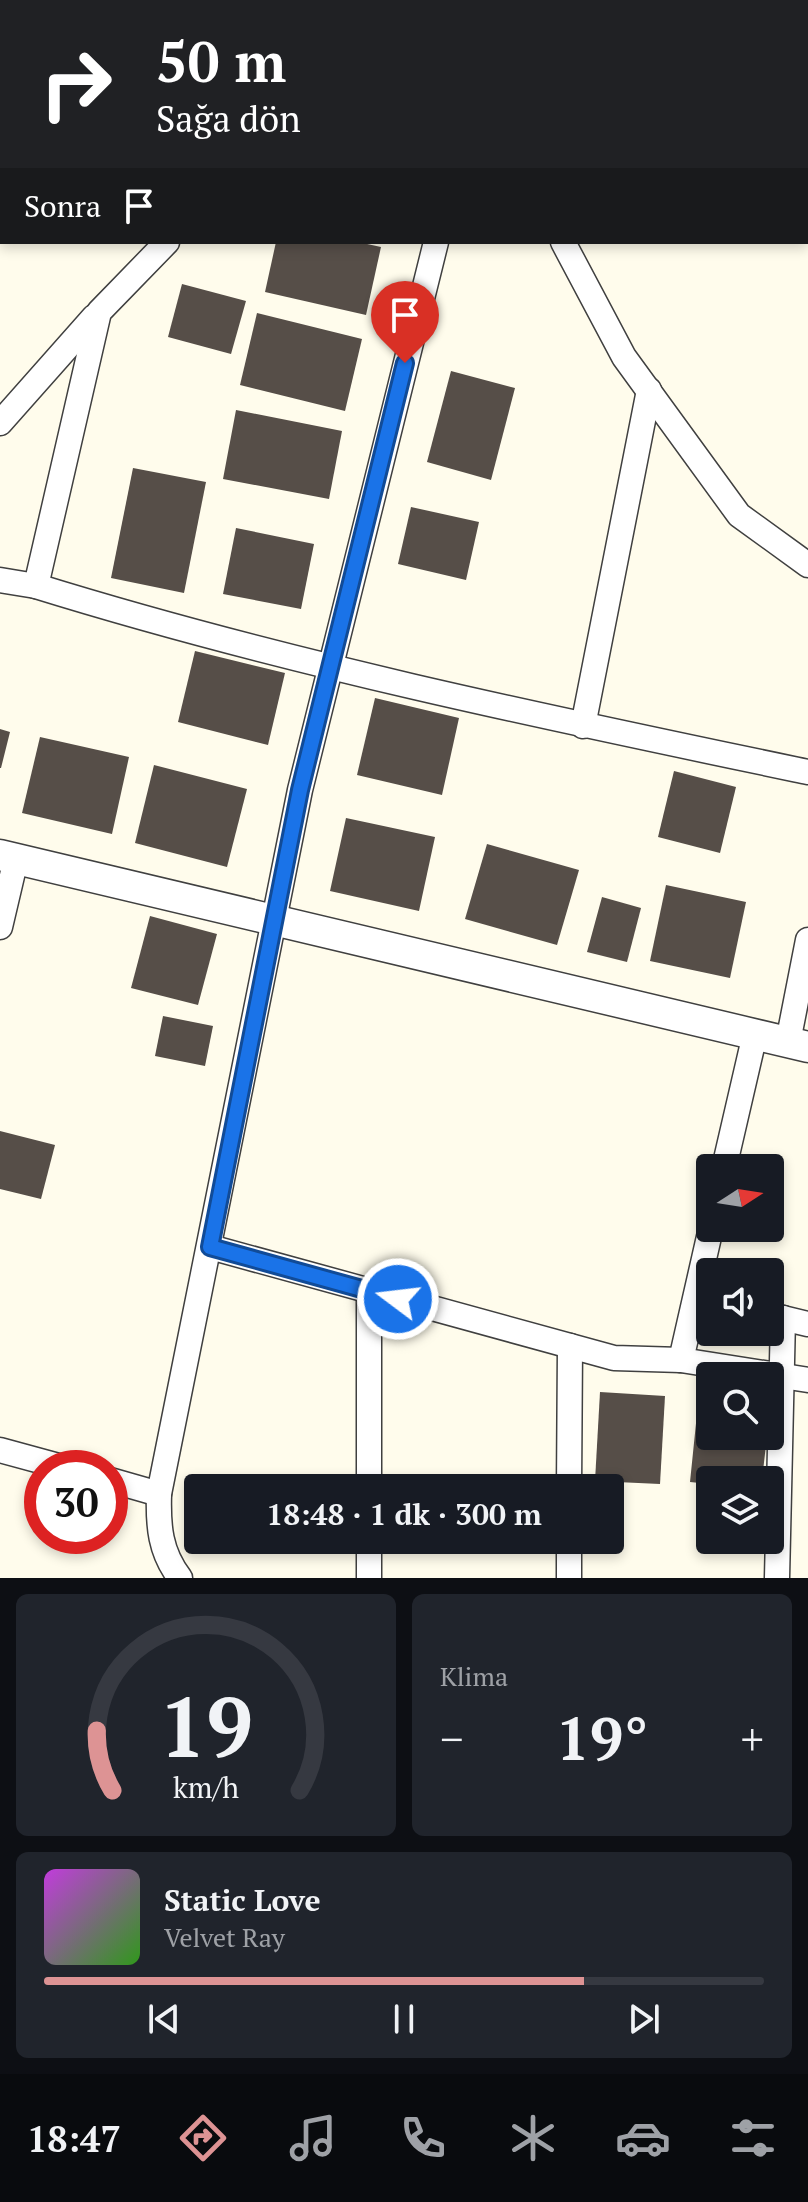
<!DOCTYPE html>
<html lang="tr">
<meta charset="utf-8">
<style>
:root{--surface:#171b24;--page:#20242c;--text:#f1f3f6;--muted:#9ea1a6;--line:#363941;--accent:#dd9394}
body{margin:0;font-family:"PT Serif",serif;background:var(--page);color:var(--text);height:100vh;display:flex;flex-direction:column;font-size:30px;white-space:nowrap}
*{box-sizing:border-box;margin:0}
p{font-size:26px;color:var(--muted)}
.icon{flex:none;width:44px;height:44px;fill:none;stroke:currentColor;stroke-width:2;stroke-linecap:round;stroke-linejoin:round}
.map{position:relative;height:1578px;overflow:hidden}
.details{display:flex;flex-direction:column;gap:16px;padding:16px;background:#0d0f14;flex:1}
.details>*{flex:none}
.top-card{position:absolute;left:0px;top:0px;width:808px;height:244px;box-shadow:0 4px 12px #0003;background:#202124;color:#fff;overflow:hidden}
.needle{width:52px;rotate:78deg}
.buttons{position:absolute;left:696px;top:1154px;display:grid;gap:16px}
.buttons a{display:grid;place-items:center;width:88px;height:88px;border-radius:8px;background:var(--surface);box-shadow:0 4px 12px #0003;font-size:40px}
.speed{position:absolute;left:24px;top:1450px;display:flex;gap:16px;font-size:40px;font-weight:700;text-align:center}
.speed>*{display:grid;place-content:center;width:104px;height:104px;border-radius:50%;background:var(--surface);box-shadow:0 4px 12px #0003;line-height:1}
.speed .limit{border:12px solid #d22;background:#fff;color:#111}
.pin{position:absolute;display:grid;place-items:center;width:68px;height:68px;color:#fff;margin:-82px -34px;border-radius:50% 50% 50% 0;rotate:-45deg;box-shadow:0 0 8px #0007}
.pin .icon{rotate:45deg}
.me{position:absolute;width:88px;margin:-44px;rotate:285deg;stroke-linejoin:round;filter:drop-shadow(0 0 6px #0008)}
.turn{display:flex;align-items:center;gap:28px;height:168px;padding:0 24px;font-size:36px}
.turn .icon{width:104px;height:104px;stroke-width:2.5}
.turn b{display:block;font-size:56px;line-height:68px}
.then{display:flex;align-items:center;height:76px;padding:0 24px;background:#0003;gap:16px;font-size:30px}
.big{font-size:60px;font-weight:600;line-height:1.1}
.details .tile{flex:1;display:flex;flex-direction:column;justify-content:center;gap:12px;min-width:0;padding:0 28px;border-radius:12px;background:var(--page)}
.details .dial{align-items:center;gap:0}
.dial svg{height:208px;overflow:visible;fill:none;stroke:var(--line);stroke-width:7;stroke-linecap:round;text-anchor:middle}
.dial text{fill:var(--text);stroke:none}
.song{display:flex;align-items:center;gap:24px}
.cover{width:96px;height:96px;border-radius:12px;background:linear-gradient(135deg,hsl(290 70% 55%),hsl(110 70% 35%))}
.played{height:8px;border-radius:4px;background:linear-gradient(90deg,var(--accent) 75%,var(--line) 75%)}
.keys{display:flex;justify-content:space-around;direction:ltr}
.heat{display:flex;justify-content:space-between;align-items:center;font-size:44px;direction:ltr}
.details .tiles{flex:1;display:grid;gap:16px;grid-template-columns:1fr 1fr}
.tile:last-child{grid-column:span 2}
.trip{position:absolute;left:184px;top:1474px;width:440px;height:80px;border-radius:8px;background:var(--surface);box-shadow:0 4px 12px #0003;font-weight:600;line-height:80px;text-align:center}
.tab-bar{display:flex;height:128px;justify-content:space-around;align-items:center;background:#090b0e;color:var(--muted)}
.tab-bar .icon{width:56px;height:56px}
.tab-bar .on{color:var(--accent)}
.tab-bar b{font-size:36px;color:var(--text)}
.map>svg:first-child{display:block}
.building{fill:#564e48}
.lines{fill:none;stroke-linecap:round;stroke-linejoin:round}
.minor-casing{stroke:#404040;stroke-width:27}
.tertiary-casing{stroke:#404040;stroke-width:33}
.minor{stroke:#fff;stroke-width:24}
.tertiary{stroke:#fff;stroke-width:30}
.route-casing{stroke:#114b97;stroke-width:20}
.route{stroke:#1a73e8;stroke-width:14}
</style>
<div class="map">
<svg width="808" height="1578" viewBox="0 0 808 1578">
<rect width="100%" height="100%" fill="#fffcec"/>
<g class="building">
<polygon points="276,242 358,242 381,247 366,315 265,292"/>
<polygon points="182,284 246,301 231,354 168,337"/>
<polygon points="257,313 362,339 345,411 240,385"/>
<polygon points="451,371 515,388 491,480 427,462"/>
<polygon points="236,410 342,431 329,499 223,479"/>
<polygon points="133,468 206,482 184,593 111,578"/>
<polygon points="411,507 479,522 466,580 398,564"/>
<polygon points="236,528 314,544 301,609 223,594"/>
<polygon points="195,651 285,673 268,745 178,722"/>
<polygon points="375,698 459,718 442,795 357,775"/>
<polygon points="0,729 10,732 1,768 0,768"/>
<polygon points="40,737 129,757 112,834 22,813"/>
<polygon points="154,765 247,789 227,867 135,843"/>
<polygon points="674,771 736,787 720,853 658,837"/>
<polygon points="346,818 435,837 419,911 330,891"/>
<polygon points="487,844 579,870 557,945 465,919"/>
<polygon points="666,885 746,902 730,978 650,961"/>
<polygon points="602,897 641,908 627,962 587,952"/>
<polygon points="150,916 217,934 198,1005 131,988"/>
<polygon points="163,1016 213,1026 205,1066 155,1056"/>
<polygon points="0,1131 55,1145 41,1199 0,1189"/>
<polygon points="600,1392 665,1396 660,1484 595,1481"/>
<polygon points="699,1394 710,1395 710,1436 767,1436 762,1480 710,1480 710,1484 690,1482"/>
</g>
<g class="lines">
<g class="minor-casing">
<g id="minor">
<polyline points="628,2 631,0"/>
<polyline points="563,242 624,357 739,515 808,565"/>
<polyline points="0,423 94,317"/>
<path d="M0,580L36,586C288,664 549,718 808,772"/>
<polyline points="36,586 99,312 167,242"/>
<polyline points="583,726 649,390"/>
<polyline points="0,927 16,859"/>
<polyline points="788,1042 808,940"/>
<polyline points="724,1168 755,1034"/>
<polyline points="210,1247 614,1358 681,1360 808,1380"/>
<polyline points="770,1315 808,1324"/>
<polyline points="681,1360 711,1228"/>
<polyline points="0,1450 66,1468"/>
<polyline points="110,1480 159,1494"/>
<polyline points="369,1488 369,1291"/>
<polyline points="569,1488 570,1346"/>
<path d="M180,1578C160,1552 158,1526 159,1494L300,790L436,242"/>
<polyline points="369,1578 369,1540"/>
<polyline points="569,1578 569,1540"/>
<polyline points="777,1578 783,1318"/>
</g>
</g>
<g class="tertiary-casing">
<polyline id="tertiary" points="0,855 808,1047"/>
</g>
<use href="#minor" class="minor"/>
<use href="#tertiary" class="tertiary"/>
</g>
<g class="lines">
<g class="route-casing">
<polyline id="route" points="398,1299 210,1247 300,790 405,363"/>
</g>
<use href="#route" class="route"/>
</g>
</svg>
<div class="buttons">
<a><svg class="needle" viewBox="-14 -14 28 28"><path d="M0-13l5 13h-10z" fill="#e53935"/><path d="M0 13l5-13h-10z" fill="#9ea1a6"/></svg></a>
<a><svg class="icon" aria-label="sound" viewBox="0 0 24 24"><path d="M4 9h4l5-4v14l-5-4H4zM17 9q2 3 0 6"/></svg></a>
<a><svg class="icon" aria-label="search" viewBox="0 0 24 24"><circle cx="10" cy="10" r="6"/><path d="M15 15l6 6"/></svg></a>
<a><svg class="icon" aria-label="layers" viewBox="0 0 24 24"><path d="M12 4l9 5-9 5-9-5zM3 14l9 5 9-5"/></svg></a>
</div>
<div class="speed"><div class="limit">30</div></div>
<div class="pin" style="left:405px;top:363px;background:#d93025"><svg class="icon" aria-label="arrive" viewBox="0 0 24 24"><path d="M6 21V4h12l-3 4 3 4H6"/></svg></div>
<svg class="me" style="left:398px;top:1299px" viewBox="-20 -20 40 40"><circle r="17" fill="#1a73e8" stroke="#fff" stroke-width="3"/><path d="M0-11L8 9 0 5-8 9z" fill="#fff"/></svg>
<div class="trip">18:48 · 1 dk · 300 m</div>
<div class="top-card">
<div class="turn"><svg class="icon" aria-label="right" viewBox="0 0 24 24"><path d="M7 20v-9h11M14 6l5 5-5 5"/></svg><div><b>50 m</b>Sağa dön</div></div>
<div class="then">Sonra<svg class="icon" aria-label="arrive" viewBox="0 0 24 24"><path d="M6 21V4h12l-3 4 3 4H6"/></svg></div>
</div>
</div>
<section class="details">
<div class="tiles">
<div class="tile dial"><svg viewBox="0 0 100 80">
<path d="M14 69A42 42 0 1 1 86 69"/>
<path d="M14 69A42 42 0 0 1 8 46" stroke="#dd9394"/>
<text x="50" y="56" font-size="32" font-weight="700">19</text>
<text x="50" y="72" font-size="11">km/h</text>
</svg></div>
<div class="tile"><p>Klima</p>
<div class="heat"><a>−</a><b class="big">19°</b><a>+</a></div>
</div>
<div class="tile">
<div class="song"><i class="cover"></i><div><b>Static Love</b><p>Velvet Ray</p></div></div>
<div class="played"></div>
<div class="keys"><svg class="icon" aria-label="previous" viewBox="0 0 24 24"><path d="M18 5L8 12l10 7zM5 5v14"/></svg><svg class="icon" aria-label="pause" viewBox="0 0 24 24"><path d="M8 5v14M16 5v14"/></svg><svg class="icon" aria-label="next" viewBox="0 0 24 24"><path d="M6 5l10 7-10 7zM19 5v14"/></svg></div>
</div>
</div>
</section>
<nav class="tab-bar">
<b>18:47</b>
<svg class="icon on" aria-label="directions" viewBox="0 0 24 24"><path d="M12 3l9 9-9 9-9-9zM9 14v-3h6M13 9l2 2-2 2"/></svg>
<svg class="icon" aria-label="music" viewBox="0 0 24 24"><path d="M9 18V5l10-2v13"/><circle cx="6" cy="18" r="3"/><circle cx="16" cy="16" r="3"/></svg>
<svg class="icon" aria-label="phone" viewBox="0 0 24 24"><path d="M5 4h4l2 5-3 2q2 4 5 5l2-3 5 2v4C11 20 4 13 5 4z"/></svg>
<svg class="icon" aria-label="climate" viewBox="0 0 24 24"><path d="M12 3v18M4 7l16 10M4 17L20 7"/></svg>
<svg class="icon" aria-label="car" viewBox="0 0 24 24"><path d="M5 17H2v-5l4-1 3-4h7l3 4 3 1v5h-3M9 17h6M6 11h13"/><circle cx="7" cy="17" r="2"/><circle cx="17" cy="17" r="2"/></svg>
<svg class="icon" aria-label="filters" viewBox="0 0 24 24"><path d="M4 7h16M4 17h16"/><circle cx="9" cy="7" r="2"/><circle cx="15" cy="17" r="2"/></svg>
</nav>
